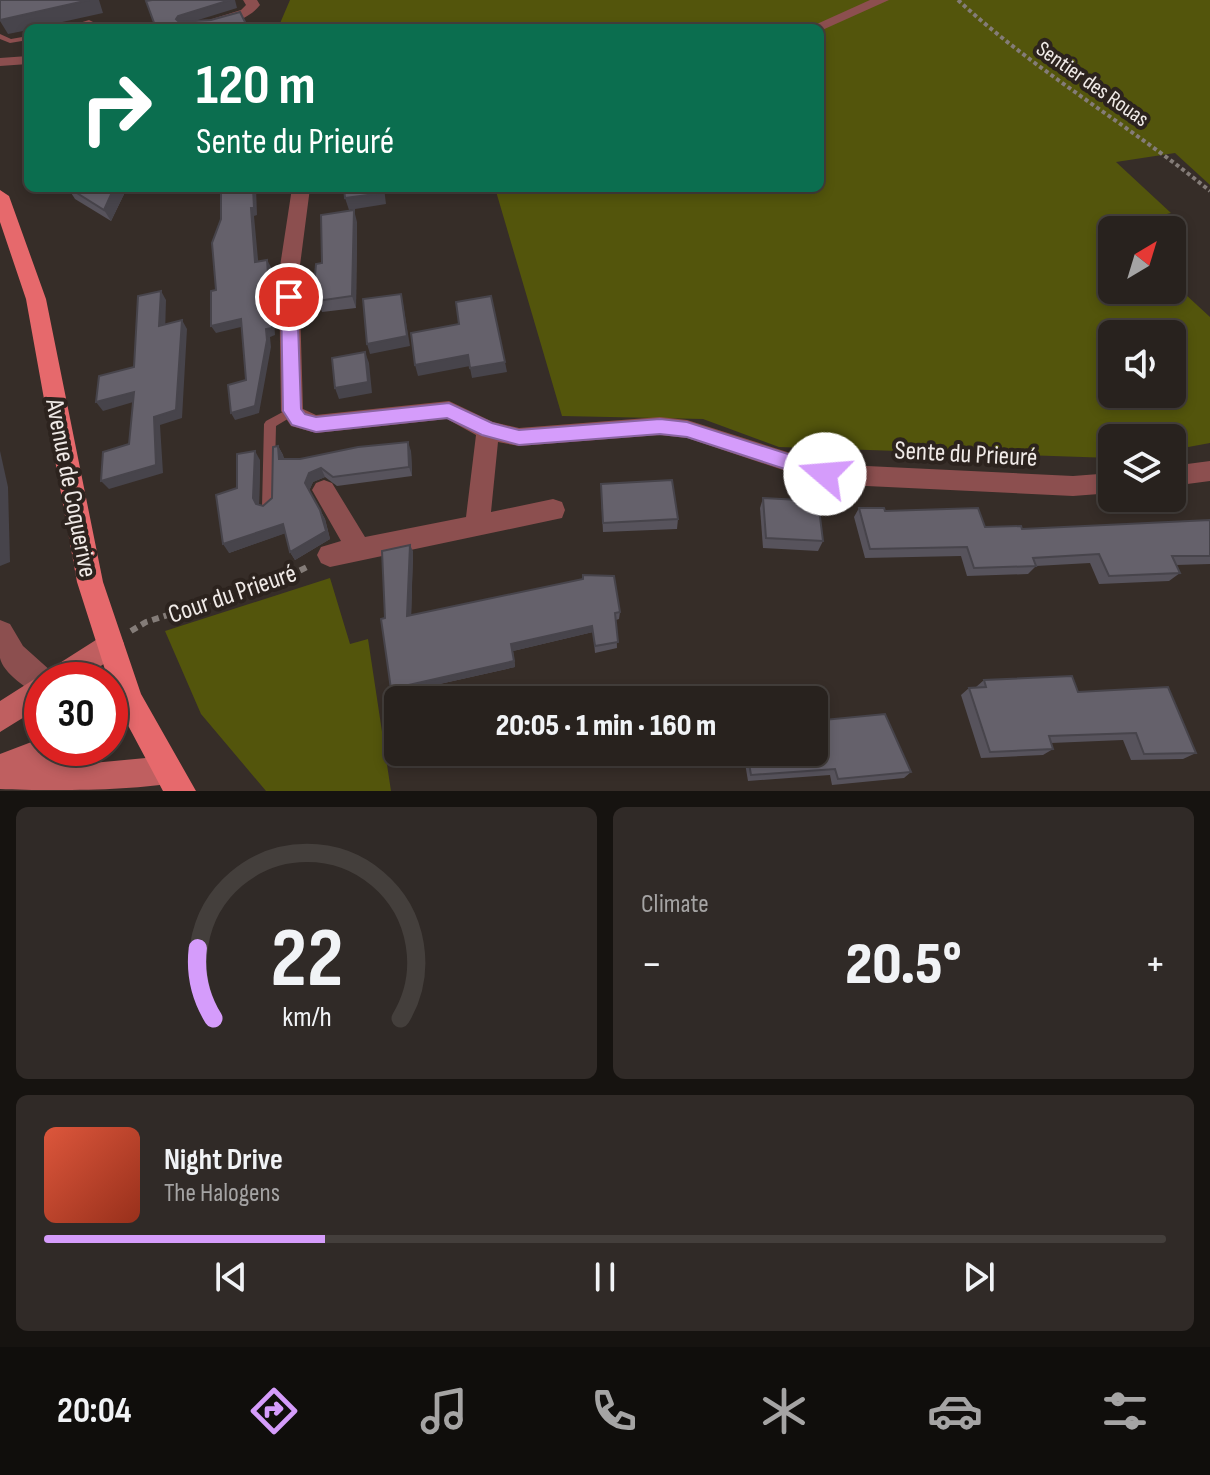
<!DOCTYPE html>
<meta charset="utf-8">
<style>
:root{--surface:#28221e;--page:#302a27;--text:#f1f3f6;--muted:#a5a4a4;--line:#443f3c;--accent:#d59cfb}
body{margin:0;font-family:"Sofia Sans Condensed",sans-serif;background:var(--page);color:var(--text);height:100vh;display:flex;flex-direction:column;font-size:30px;white-space:nowrap}
*{box-sizing:border-box;margin:0}
p{font-size:26px;color:var(--muted)}
.icon{flex:none;width:44px;height:44px;fill:none;stroke:currentColor;stroke-width:2;stroke-linecap:round;stroke-linejoin:round}
.map{position:relative;height:791px;overflow:hidden}
.sheet{display:flex;flex-direction:column;gap:16px;padding:16px;background:#161310;flex:1}
.sheet>*{flex:none}
.hud{position:absolute;left:24px;top:24px;width:800px;height:168px;border-radius:12px;box-shadow:0 4px 12px #0003,0 0 0 2px var(--line);background:#0b6e4f;color:#fff;overflow:hidden}
.needle{width:52px;rotate:38deg}
.tools{position:absolute;left:1098px;top:216px;display:grid;gap:16px}
.tools a{display:grid;place-items:center;width:88px;height:88px;border-radius:12px;background:var(--surface);box-shadow:0 4px 12px #0003,0 0 0 2px var(--line);font-size:40px}
.speed{position:absolute;left:24px;top:662px;display:flex;gap:16px;font-size:40px;font-weight:700;text-align:center}
.speed>*{display:grid;place-content:center;width:104px;height:104px;border-radius:50%;background:var(--surface);box-shadow:0 4px 12px #0003,0 0 0 2px var(--line);line-height:1}
.speed .limit{border:12px solid #d22;background:#fff;color:#111}
.pin{position:absolute;display:grid;place-items:center;width:68px;height:68px;color:#fff;margin:-34px;border:4px solid #fff;border-radius:50%;box-shadow:0 2px 8px #0007}
.me{position:absolute;width:88px;margin:-44px;rotate:288deg;stroke-linejoin:round;filter:drop-shadow(0 0 6px #0008)}
.turn{display:flex;align-items:center;gap:28px;height:168px;padding:0 40px;font-size:36px}
.turn .icon{width:104px;height:104px;stroke-width:2.5}
.turn b{display:block;font-size:56px;line-height:68px}
.big{font-size:60px;font-weight:800;line-height:1.1}
.sheet .tile{flex:1;display:flex;flex-direction:column;justify-content:center;gap:12px;min-width:0;padding:0 28px;border-radius:12px;background:var(--page)}
.sheet .dial{align-items:center;gap:0}
.dial svg{height:208px;overflow:visible;fill:none;stroke:var(--line);stroke-width:7;stroke-linecap:round;text-anchor:middle}
.dial text{fill:var(--text);stroke:none}
.song{display:flex;align-items:center;gap:24px}
.cover{width:96px;height:96px;border-radius:12px;background:linear-gradient(135deg,hsl(10 70% 55%),hsl(10 70% 35%))}
.played{height:8px;border-radius:4px;background:linear-gradient(90deg,var(--accent) 25%,var(--line) 25%)}
.keys{display:flex;justify-content:space-around;direction:ltr}
.heat{display:flex;justify-content:space-between;align-items:center;font-size:44px;direction:ltr}
.sheet .tiles{flex:1;display:grid;gap:16px;grid-template-columns:1fr 1fr}
.tile:last-child{grid-column:span 2}
.trip{position:absolute;left:384px;top:686px;width:444px;height:80px;border-radius:12px;background:var(--surface);box-shadow:0 4px 12px #0003,0 0 0 2px var(--line);font-weight:800;line-height:80px;text-align:center}
.tab-bar{display:flex;height:128px;justify-content:space-around;align-items:center;background:#100e0c;color:var(--muted)}
.tab-bar .icon{width:56px;height:56px}
.tab-bar .selected{color:var(--accent)}
.tab-bar b{font-size:36px;color:var(--text)}
.map>svg:first-child{display:block}
.green{fill:#53550c;fill-rule:evenodd}
.lines{fill:none;stroke-linecap:round;stroke-linejoin:round}
.path-far1{stroke:#847c78;stroke-width:4;stroke-dasharray:4 3;stroke-linecap:butt}
.path{stroke:#847c78;stroke-width:6;stroke-dasharray:7 5;stroke-linecap:butt}
.service{fill:#8c4f4f;fill-rule:evenodd}
.minor{fill:#8c4f4f;fill-rule:evenodd}
.secondary{fill:#bf5f60;fill-rule:evenodd}
.primary{fill:#e6696c;fill-rule:evenodd}
.wall{fill:#57535c}
.shaded-wall{fill:#47444b}
.building{fill:#65616b;stroke:#47444b;stroke-width:2}
.route{fill:#d59cfb;stroke:#8a65a3;stroke-width:2}
.labels{text-anchor:middle;stroke-width:8;stroke-linejoin:round;paint-order:stroke}
.far-street-label{font-size:22px;fill:#f0eae7;stroke:#2c231e}
.street-label{font-size:26px;fill:#f0eae7;stroke:#2c231e}
</style>
<div class="map">
<svg width="1210" height="791" viewBox="0 0 1210 791">
<rect width="100%" height="100%" fill="#362d28"/>
<g class="green">
<path d="M290,0H1210V185L1175,153L1116,162L1171,213L1114,227L1116,230H1112V290H1172V282L1210,317V443L1172,450V438H1112V458L779,447L703,419L562,416L495,188H820V28H278ZM1112,334H1172V394H1112Z"/>
<polygon points="330,578 350,644 368,639 391,791 266,791 201,714 165,631"/>
</g>
<g class="lines">
<path class="path-far1" d="M958,0C1036,72 1128,124 1210,191"/>
<polyline class="path" points="131,631 146,622 291,575 309,566"/>
<g class="service">
<polygon points="89,20 93,22 91,23 75,28 63,28"/>
<polygon points="0,34 11,39 28,36 28,40 10,43 0,39"/>
<polygon points="292,407 296,408 298,411 296,414 276,426 274,507 272,511 268,512 264,511 262,507 264,424 266,421"/>
</g>
<g class="minor">
<path d="M243,0H257L260,5C244,26 208,28 183,28L241,10L246,5Z"/>
<polygon points="870,0 889,0 820,31 820,28 808,28"/>
<polygon points="28,56 28,64 0,66 0,58"/>
<polygon points="292,188 310,188 299,273 303,409 316,415 449,401 493,422 519,428 660,417 687,420 825,464 1073,476 1112,473 1112,493 1073,496 825,484 687,438 660,435 519,446 498,442 491,512 553,499 562,502 565,510 562,518 330,567 321,563 317,555 321,547 341,541 312,490 316,483 324,480 332,483 365,537 466,517 476,435 447,419 316,433 291,426 281,411 279,273"/>
<polygon points="1210,461 1210,481 1172,486 1172,466"/>
<path d="M0,620L10,624L23,646L52,672L55,680H42V696C29,691 3,673 0,658C0,647 0,632 0,620Z"/>
</g>
<g class="secondary">
<polygon points="110,631 120,635 124,644 120,653 80,680 42,680 42,706 0,732 0,701"/>
<polygon points="129,687 139,691 143,701 139,711 110,728 110,697"/>
<path d="M42,738V748H68L63,758L54,762L82,764L167,756L178,760L182,771L178,782C136,791 46,791 0,789V754Z"/>
</g>
<polygon class="primary" points="0,190 9,196 46,299 103,582 141,694 196,791 163,791 115,701 77,582 26,299 0,222"/>
</g>
<g class="wall">
<polygon points="68,188 127,188 111,221 75,199"/>
<polygon points="357,222 356,308 322,312 314,288 322,263"/>
<polygon points="278,446 283,455 284,459 300,459 411,451 412,476 337,486 325,477 313,482 309,491 325,519 330,539 295,560 290,552 285,533 229,553 237,488 260,460 259,505 263,506 272,498"/>
<polygon points="601,494 678,519 677,529 603,532"/>
<polygon points="763,498 823,541 818,551 763,548 760,508"/>
<polygon points="859,508 885,511 985,527 1022,529 1210,520 1210,564 1176,565 1180,573 1169,581 1099,584 1090,563 1036,566 1028,574 967,576 961,556 865,558 854,517"/>
<polygon points="410,545 413,552 411,615 620,612 619,619 616,620 617,648 595,653 593,632 513,651 515,667 395,694 385,618"/>
<polygon points="984,680 1078,692 1196,753 1183,759 1131,760 1123,740 1051,743 1053,749 1043,755 981,758 961,695 969,688 976,687"/>
<polygon points="673,752 814,752 911,772 904,778 832,785 830,775 748,781 744,757 673,760"/>
</g>
<g class="shaded-wall">
<polygon points="89,0 99,0 103,13 35,28 28,28 28,30 8,34 0,21 0,20"/>
<polygon points="230,0 235,0 237,8 182,25 176,19 178,16"/>
<polygon points="114,188 127,188 111,221 104,210"/>
<polygon points="253,188 256,188 257,215 254,216 259,270 255,262 251,208"/>
<polygon points="384,188 386,204 349,210 345,198"/>
<polygon points="354,210 357,222 356,308 352,296"/>
<polygon points="267,260 271,267 275,335 270,337 271,347 259,413 235,420 231,413 255,406 266,329"/>
<polygon points="161,291 166,300 165,334 159,326"/>
<polygon points="401,294 403,304 410,346 370,354 367,344"/>
<polygon points="241,319 245,326 216,333 211,326"/>
<polygon points="182,320 187,329 182,418 160,425 163,473 109,489 101,481 154,417"/>
<polygon points="365,352 369,363 372,393 339,399 335,388"/>
<polygon points="468,355 470,366 418,376 415,365"/>
<polygon points="505,362 507,372 472,378 470,368"/>
<polygon points="134,392 140,400 103,411 96,402"/>
<polygon points="408,442 411,451 412,476 409,467"/>
<polygon points="278,446 283,455 284,468 279,459"/>
<polygon points="0,451 8,487 10,562 0,566"/>
<polygon points="255,451 260,460 259,507 256,504 253,498"/>
<polygon points="321,468 325,477 313,482 309,491 305,483 309,473"/>
<polygon points="320,510 325,519 330,539 295,560 290,552"/>
<polygon points="283,524 289,532 229,553 223,544"/>
<polygon points="410,545 413,552 411,623 407,616"/>
<polygon points="592,626 593,632 513,651 515,667 395,694 391,689 511,644"/>
</g>
<g class="building">
<polygon points="0,0 89,0 0,20"/>
<polygon points="152,0 230,0 178,16 176,19 179,22 211,20 240,12 248,28 156,28 146,1"/>
<polygon points="69,188 114,188 104,210"/>
<polygon points="221,188 253,188 254,208 251,208 255,262 267,260 272,328 266,329 267,340 255,406 231,413 228,385 246,380 241,319 211,326 211,291 216,290 212,243 221,219"/>
<polygon points="344,188 383,188 383,193 345,198"/>
<polygon points="354,210 352,296 317,301 318,288 314,288 316,264 322,263 321,215"/>
<polygon points="161,291 159,326 182,320 176,410 154,417 156,465 101,481 103,452 129,444 134,392 96,402 99,376 134,367 138,296"/>
<polygon points="401,294 407,336 367,344 363,299"/>
<polygon points="491,296 505,362 470,368 468,355 415,365 411,333 459,324 456,302"/>
<polygon points="365,352 368,382 335,388 332,358"/>
<polygon points="408,442 409,467 333,477 321,468 309,473 305,483 320,510 326,531 290,552 283,524 223,544 216,495 237,488 237,454 255,451 253,498 256,504 263,506 272,498 273,447 278,446 279,459 300,459 358,447"/>
<polygon points="672,480 678,519 603,523 601,484"/>
<polygon points="763,498 818,501 823,541 766,538"/>
<polygon points="859,508 884,508 885,511 978,508 985,527 1021,526 1022,529 1210,520 1210,556 1172,556 1180,573 1109,576 1099,554 1033,558 1036,566 974,568 967,547 870,549"/>
<polygon points="410,545 407,616 583,579 583,575 614,576 620,612 615,613 618,642 595,646 592,626 511,644 514,661 391,689 381,619 385,618 382,551"/>
<polygon points="1072,676 1078,692 1168,687 1196,753 1144,754 1136,733 1049,736 1053,749 990,752 969,688 986,687 984,680"/>
<polygon points="735,693 736,700 669,700 669,697"/>
<polygon points="814,707 821,707 824,720 885,714 911,772 838,779 835,769 751,775 747,752 814,752"/>
<polygon points="675,752 715,752 675,754"/>
</g>
<polygon class="route" points="289,291 297,297 301,409 305,414 316,417 449,403 492,423 519,430 660,419 687,422 832,468 835,474 832,480 825,482 687,437 660,434 519,445 482,435 447,418 316,432 292,425 283,411 281,297"/>
<g class="labels">
<g class="far-street-label">
<text transform="translate(1093 83) rotate(35)" y="8">Sentier des Rouas</text>
</g>
<g class="street-label">
<text transform="translate(966 453) rotate(3)" y="9">Sente du Prieuré</text>
<text transform="translate(72 488) rotate(79)" y="9">Avenue de Coquerive</text>
<text transform="translate(232 593) rotate(-19)" y="9">Cour du Prieuré</text>
</g>
</g>
</svg>
<div class="tools">
<a><svg class="needle" viewBox="-14 -14 28 28"><path d="M0-13l5 13h-10z" fill="#e53935"/><path d="M0 13l5-13h-10z" fill="#a5a4a4"/></svg></a>
<a><svg class="icon" aria-label="sound" viewBox="0 0 24 24"><path d="M4 9h4l5-4v14l-5-4H4zM17 9q2 3 0 6"/></svg></a>
<a><svg class="icon" aria-label="layers" viewBox="0 0 24 24"><path d="M12 4l9 5-9 5-9-5zM3 14l9 5 9-5"/></svg></a>
</div>
<div class="speed"><div class="limit">30</div></div>
<div class="pin" style="left:289px;top:297px;background:#d93025"><svg class="icon" aria-label="arrive" viewBox="0 0 24 24"><path d="M6 21V4h12l-3 4 3 4H6"/></svg></div>
<svg class="me" style="left:825px;top:474px" viewBox="-20 -20 40 40"><circle r="19" fill="#fff"/><path d="M0-13L10 11 0 6-10 11z" fill="#d59cfb"/></svg>
<div class="trip">20:05 · 1 min · 160 m</div>
<div class="hud">
<div class="turn"><svg class="icon" aria-label="right" viewBox="0 0 24 24"><path d="M7 20v-9h11M14 6l5 5-5 5"/></svg><div><b>120 m</b>Sente du Prieuré</div></div>
</div>
</div>
<section class="sheet">
<div class="tiles">
<div class="tile dial"><svg viewBox="0 0 100 80">
<path d="M14 69A42 42 0 1 1 86 69"/>
<path d="M14 69A42 42 0 0 1 8 42" stroke="#d59cfb"/>
<text x="50" y="56" font-size="32" font-weight="700">22</text>
<text x="50" y="72" font-size="11">km/h</text>
</svg></div>
<div class="tile"><p>Climate</p>
<div class="heat"><a>−</a><b class="big">20.5°</b><a>+</a></div>
</div>
<div class="tile">
<div class="song"><i class="cover"></i><div><b>Night Drive</b><p>The Halogens</p></div></div>
<div class="played"></div>
<div class="keys"><svg class="icon" aria-label="previous" viewBox="0 0 24 24"><path d="M18 5L8 12l10 7zM5 5v14"/></svg><svg class="icon" aria-label="pause" viewBox="0 0 24 24"><path d="M8 5v14M16 5v14"/></svg><svg class="icon" aria-label="next" viewBox="0 0 24 24"><path d="M6 5l10 7-10 7zM19 5v14"/></svg></div>
</div>
</div>
</section>
<nav class="tab-bar">
<b>20:04</b>
<svg class="icon selected" aria-label="directions" viewBox="0 0 24 24"><path d="M12 3l9 9-9 9-9-9zM9 14v-3h6M13 9l2 2-2 2"/></svg>
<svg class="icon" aria-label="music" viewBox="0 0 24 24"><path d="M9 18V5l10-2v13"/><circle cx="6" cy="18" r="3"/><circle cx="16" cy="16" r="3"/></svg>
<svg class="icon" aria-label="phone" viewBox="0 0 24 24"><path d="M5 4h4l2 5-3 2q2 4 5 5l2-3 5 2v4C11 20 4 13 5 4z"/></svg>
<svg class="icon" aria-label="climate" viewBox="0 0 24 24"><path d="M12 3v18M4 7l16 10M4 17L20 7"/></svg>
<svg class="icon" aria-label="car" viewBox="0 0 24 24"><path d="M5 17H2v-5l4-1 3-4h7l3 4 3 1v5h-3M9 17h6M6 11h13"/><circle cx="7" cy="17" r="2"/><circle cx="17" cy="17" r="2"/></svg>
<svg class="icon" aria-label="filters" viewBox="0 0 24 24"><path d="M4 7h16M4 17h16"/><circle cx="9" cy="7" r="2"/><circle cx="15" cy="17" r="2"/></svg>
</nav>
